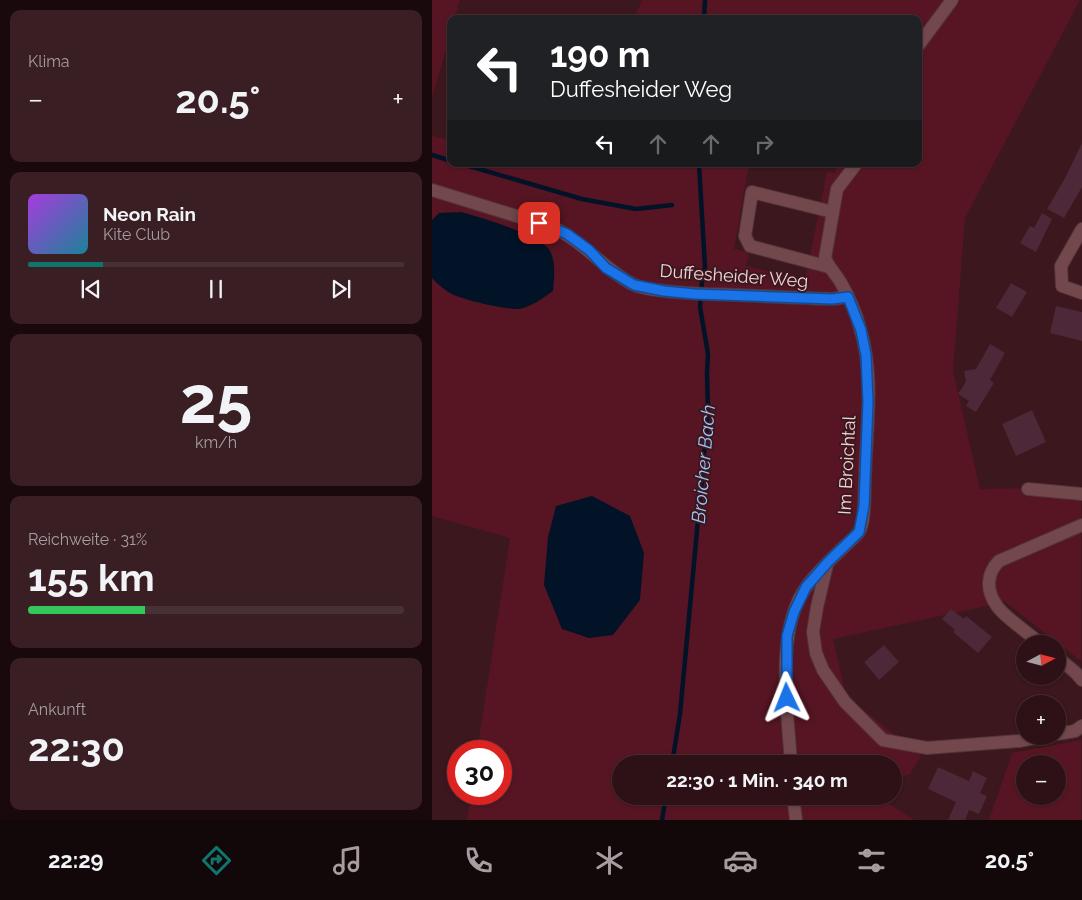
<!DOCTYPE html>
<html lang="de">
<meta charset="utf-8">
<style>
:root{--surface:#2d1116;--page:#391f23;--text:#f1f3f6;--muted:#a79da1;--line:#483135;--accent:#0f766e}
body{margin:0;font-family:Raleway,sans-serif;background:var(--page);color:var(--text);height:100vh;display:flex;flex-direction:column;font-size:19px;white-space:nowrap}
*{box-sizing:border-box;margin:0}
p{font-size:16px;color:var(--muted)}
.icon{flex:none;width:28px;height:28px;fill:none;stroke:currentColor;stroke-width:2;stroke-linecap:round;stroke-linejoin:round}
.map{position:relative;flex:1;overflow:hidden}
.panel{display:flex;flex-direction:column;gap:10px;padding:10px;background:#19090c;width:432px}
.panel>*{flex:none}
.hud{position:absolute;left:15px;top:15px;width:475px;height:152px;border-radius:10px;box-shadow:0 1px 4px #0004,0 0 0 1px var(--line);background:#202124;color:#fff;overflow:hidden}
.needle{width:32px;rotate:83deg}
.fabs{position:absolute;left:584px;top:635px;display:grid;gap:10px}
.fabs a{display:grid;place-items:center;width:50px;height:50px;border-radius:50%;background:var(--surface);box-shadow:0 1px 4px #0004,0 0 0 1px var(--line);font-size:25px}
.speed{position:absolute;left:15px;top:740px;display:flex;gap:10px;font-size:25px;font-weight:700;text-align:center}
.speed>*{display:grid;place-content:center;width:65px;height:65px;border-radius:50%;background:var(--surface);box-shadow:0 1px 4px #0004,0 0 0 1px var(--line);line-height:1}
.speed .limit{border:8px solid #d22;background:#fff;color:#111}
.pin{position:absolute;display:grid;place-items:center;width:42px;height:42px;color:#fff;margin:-21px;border-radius:10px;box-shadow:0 2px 8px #0006}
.me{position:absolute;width:55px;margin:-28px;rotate:358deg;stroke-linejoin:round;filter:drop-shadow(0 0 4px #0008)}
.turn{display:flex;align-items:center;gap:18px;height:105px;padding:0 20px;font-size:22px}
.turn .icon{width:65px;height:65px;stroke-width:2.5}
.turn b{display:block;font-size:35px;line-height:42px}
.lanes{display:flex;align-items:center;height:48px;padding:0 20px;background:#0003;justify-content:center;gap:25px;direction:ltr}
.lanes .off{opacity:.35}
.big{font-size:38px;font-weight:700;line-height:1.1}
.panel .card{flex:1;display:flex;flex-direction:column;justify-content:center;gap:8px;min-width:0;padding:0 18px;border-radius:10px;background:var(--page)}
.panel .dial{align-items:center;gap:0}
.dial b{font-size:65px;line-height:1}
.song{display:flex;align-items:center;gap:15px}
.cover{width:60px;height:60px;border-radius:8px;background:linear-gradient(135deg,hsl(280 70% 55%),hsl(190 70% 35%))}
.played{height:5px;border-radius:2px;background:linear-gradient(90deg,var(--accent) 20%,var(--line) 20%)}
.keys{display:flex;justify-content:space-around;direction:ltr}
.heat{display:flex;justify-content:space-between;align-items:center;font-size:28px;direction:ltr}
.charge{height:8px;border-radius:4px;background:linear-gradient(90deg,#34c759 31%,var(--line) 0)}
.trip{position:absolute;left:180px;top:755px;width:290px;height:50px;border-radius:25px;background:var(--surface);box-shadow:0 1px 4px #0004,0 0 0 1px var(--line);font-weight:700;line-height:50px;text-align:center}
.dock{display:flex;height:80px;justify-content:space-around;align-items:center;background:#120709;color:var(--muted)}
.dock .icon{width:35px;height:35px}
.dock .on{color:var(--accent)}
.dock b{font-size:22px;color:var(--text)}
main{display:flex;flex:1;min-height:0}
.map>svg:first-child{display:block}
.green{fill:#571523;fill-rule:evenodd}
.water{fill:#021327}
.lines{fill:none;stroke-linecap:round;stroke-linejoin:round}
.stream{stroke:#021327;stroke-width:4.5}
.building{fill:#4c2838}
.minor-casing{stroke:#523439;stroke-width:14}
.minor{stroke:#72484d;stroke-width:12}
.route-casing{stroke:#114b97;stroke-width:12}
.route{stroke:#1a73e8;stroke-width:9}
.labels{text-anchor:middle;stroke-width:4;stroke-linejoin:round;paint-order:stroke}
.street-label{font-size:18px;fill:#eed4d6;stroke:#3c171d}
.water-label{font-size:19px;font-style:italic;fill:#98c6fb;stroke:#3c171d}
</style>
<main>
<section class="panel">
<div class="card"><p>Klima</p>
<div class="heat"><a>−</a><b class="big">20.5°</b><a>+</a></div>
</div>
<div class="card">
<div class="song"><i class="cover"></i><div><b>Neon Rain</b><p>Kite Club</p></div></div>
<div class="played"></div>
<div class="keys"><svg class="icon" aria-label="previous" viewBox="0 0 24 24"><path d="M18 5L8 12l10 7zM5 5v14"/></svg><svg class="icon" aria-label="pause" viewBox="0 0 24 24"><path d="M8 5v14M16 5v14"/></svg><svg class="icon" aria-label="next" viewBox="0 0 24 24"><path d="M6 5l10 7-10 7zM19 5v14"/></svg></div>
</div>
<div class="card dial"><b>25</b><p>km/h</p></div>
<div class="card"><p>Reichweite · 31%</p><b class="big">155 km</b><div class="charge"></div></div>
<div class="card"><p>Ankunft</p><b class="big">22:30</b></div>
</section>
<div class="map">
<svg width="650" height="820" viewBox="0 0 650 820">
<rect width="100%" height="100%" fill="#3c171d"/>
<g class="green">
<polygon points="0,0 28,0 22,19 19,19 19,32 0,98"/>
<path d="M210,0H648L533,218L521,371L548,489L643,487L649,495V661L573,602L401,639L414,696L489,756L477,775L461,777V764H189V796H450L451,800L482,820H35L39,794H69V751H45L78,538L0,516V278C20,301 57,306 86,309L119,250L105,238L47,217L7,213L0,220V136L19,140V164H317L302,249L317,252L314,266L373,280L395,172L403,173L405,164H486V19H202Z"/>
<path d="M649,740V820H557L580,753ZM592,764H625V796H592Z"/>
</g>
<g class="water">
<path d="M29,212C48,217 112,236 119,253C124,265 122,278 121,291C111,298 99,307 87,309C76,310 27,299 18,293C12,290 5,283 0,278V220L7,213Z"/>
<polygon points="160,496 198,516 212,553 208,600 181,635 157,638 130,629 112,585 116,537 124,506"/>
</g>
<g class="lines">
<g class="stream">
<polyline points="272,19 273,0"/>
<polyline points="0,155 19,161"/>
<polyline points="30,164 150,199 204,209 240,205"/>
<polyline points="240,764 248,714 276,412 275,373 276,354 268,307 270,281 273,267 267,164"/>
<polyline points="230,820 234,796"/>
</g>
</g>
<g class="building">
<polygon points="650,143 650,187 632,218 615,209 633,178"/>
<polygon points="610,213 620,219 604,252 588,243 598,226 602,228"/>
<polygon points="579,283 595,292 580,317 564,308"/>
<polygon points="624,306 650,312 650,341 618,333"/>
<polygon points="558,344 573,353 558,380 562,383 544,412 534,406 537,401 526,394 534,382 532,371 544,369"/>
<polygon points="600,410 614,442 584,456 570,424"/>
<polygon points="519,609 532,619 534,616 560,637 546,653 521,632 523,630 510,619"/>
<polygon points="452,645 467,662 447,680 432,662"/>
<polygon points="506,767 537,781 541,771 555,778 548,793 555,796 547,814 537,810 533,820 516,820 524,802 496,789"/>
</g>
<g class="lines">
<g class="minor-casing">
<g id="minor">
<polyline points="486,46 520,0"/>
<path d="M0,190L120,227C151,241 171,268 200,284C217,292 256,293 275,294C317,295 359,298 400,299L416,297"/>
<polyline points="650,229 629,266 630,286 650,293"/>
<polyline points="397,267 318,246 313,236 320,192 401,212"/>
<polyline points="596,489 650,494"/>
<polyline points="395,565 385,607 381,632 384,653 391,670 413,702 451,740 495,748 587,741 614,736"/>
<path d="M609,644C598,634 572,617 565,606C554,591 554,574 567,561L650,525"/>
<polyline points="625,657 643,672 650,680"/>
<polyline points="625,734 643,731 650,726"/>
<path d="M359,764C356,712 342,630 375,586C386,571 400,558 414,545C418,541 424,536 427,532C434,520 432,493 433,479C434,430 443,376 428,328C424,313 417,297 409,283C404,274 397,268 393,258L405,189L424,164"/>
<polyline points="361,796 364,820"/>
</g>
</g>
<use href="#minor" class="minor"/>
</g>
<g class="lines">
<g class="route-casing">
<polyline id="route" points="107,223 135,234 157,250 174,268 202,285 232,291 263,294 400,299 416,297 429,330 434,355 436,402 432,506 427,532 396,562 374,587 362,612 355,636 355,698"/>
</g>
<use href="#route" class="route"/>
</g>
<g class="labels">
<g class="street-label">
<text transform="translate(302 276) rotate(4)" y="6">Duffesheider Weg</text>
<text transform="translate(415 465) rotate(-87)" y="6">Im Broichtal</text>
</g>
<g class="water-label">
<text transform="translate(271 464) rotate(-85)" y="7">Broicher Bach</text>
</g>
</g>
</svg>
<div class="fabs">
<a><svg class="needle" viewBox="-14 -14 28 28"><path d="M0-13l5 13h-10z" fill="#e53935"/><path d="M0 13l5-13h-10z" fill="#a79da1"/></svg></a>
<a>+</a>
<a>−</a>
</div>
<div class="speed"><div class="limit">30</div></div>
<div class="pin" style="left:107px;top:223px;background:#d93025"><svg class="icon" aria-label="arrive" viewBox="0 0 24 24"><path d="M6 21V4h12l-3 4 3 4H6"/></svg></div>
<svg class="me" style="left:355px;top:698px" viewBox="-20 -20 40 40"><path d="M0-17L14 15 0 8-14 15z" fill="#1a73e8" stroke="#fff" stroke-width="4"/></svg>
<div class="trip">22:30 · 1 Min. · 340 m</div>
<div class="hud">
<div class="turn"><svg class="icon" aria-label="left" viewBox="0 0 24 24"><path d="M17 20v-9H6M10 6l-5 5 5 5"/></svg><div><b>190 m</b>Duffesheider Weg</div></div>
<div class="lanes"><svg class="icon" aria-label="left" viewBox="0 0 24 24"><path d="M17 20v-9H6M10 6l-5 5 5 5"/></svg><svg class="icon off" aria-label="ahead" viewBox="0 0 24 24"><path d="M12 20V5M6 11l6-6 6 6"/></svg><svg class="icon off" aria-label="ahead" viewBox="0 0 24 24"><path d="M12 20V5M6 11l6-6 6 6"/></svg><svg class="icon off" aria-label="right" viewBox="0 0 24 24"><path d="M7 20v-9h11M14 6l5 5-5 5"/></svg></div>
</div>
</div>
</main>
<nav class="dock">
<b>22:29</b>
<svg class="icon on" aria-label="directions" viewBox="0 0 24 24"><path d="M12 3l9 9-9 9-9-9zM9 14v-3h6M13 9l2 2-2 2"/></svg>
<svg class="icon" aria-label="music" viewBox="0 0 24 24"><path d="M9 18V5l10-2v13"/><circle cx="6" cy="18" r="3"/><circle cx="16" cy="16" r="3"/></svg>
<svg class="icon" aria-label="phone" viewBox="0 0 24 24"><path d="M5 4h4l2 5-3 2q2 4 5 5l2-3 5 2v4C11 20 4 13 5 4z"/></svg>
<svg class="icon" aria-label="climate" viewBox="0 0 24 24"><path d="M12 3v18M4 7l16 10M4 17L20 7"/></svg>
<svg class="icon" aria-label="car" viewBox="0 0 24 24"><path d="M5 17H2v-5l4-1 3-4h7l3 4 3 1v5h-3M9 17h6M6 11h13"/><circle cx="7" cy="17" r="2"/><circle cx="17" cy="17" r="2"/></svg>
<svg class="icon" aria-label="filters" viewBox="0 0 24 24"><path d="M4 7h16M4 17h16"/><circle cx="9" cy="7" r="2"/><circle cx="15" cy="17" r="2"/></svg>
<b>20.5°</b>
</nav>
